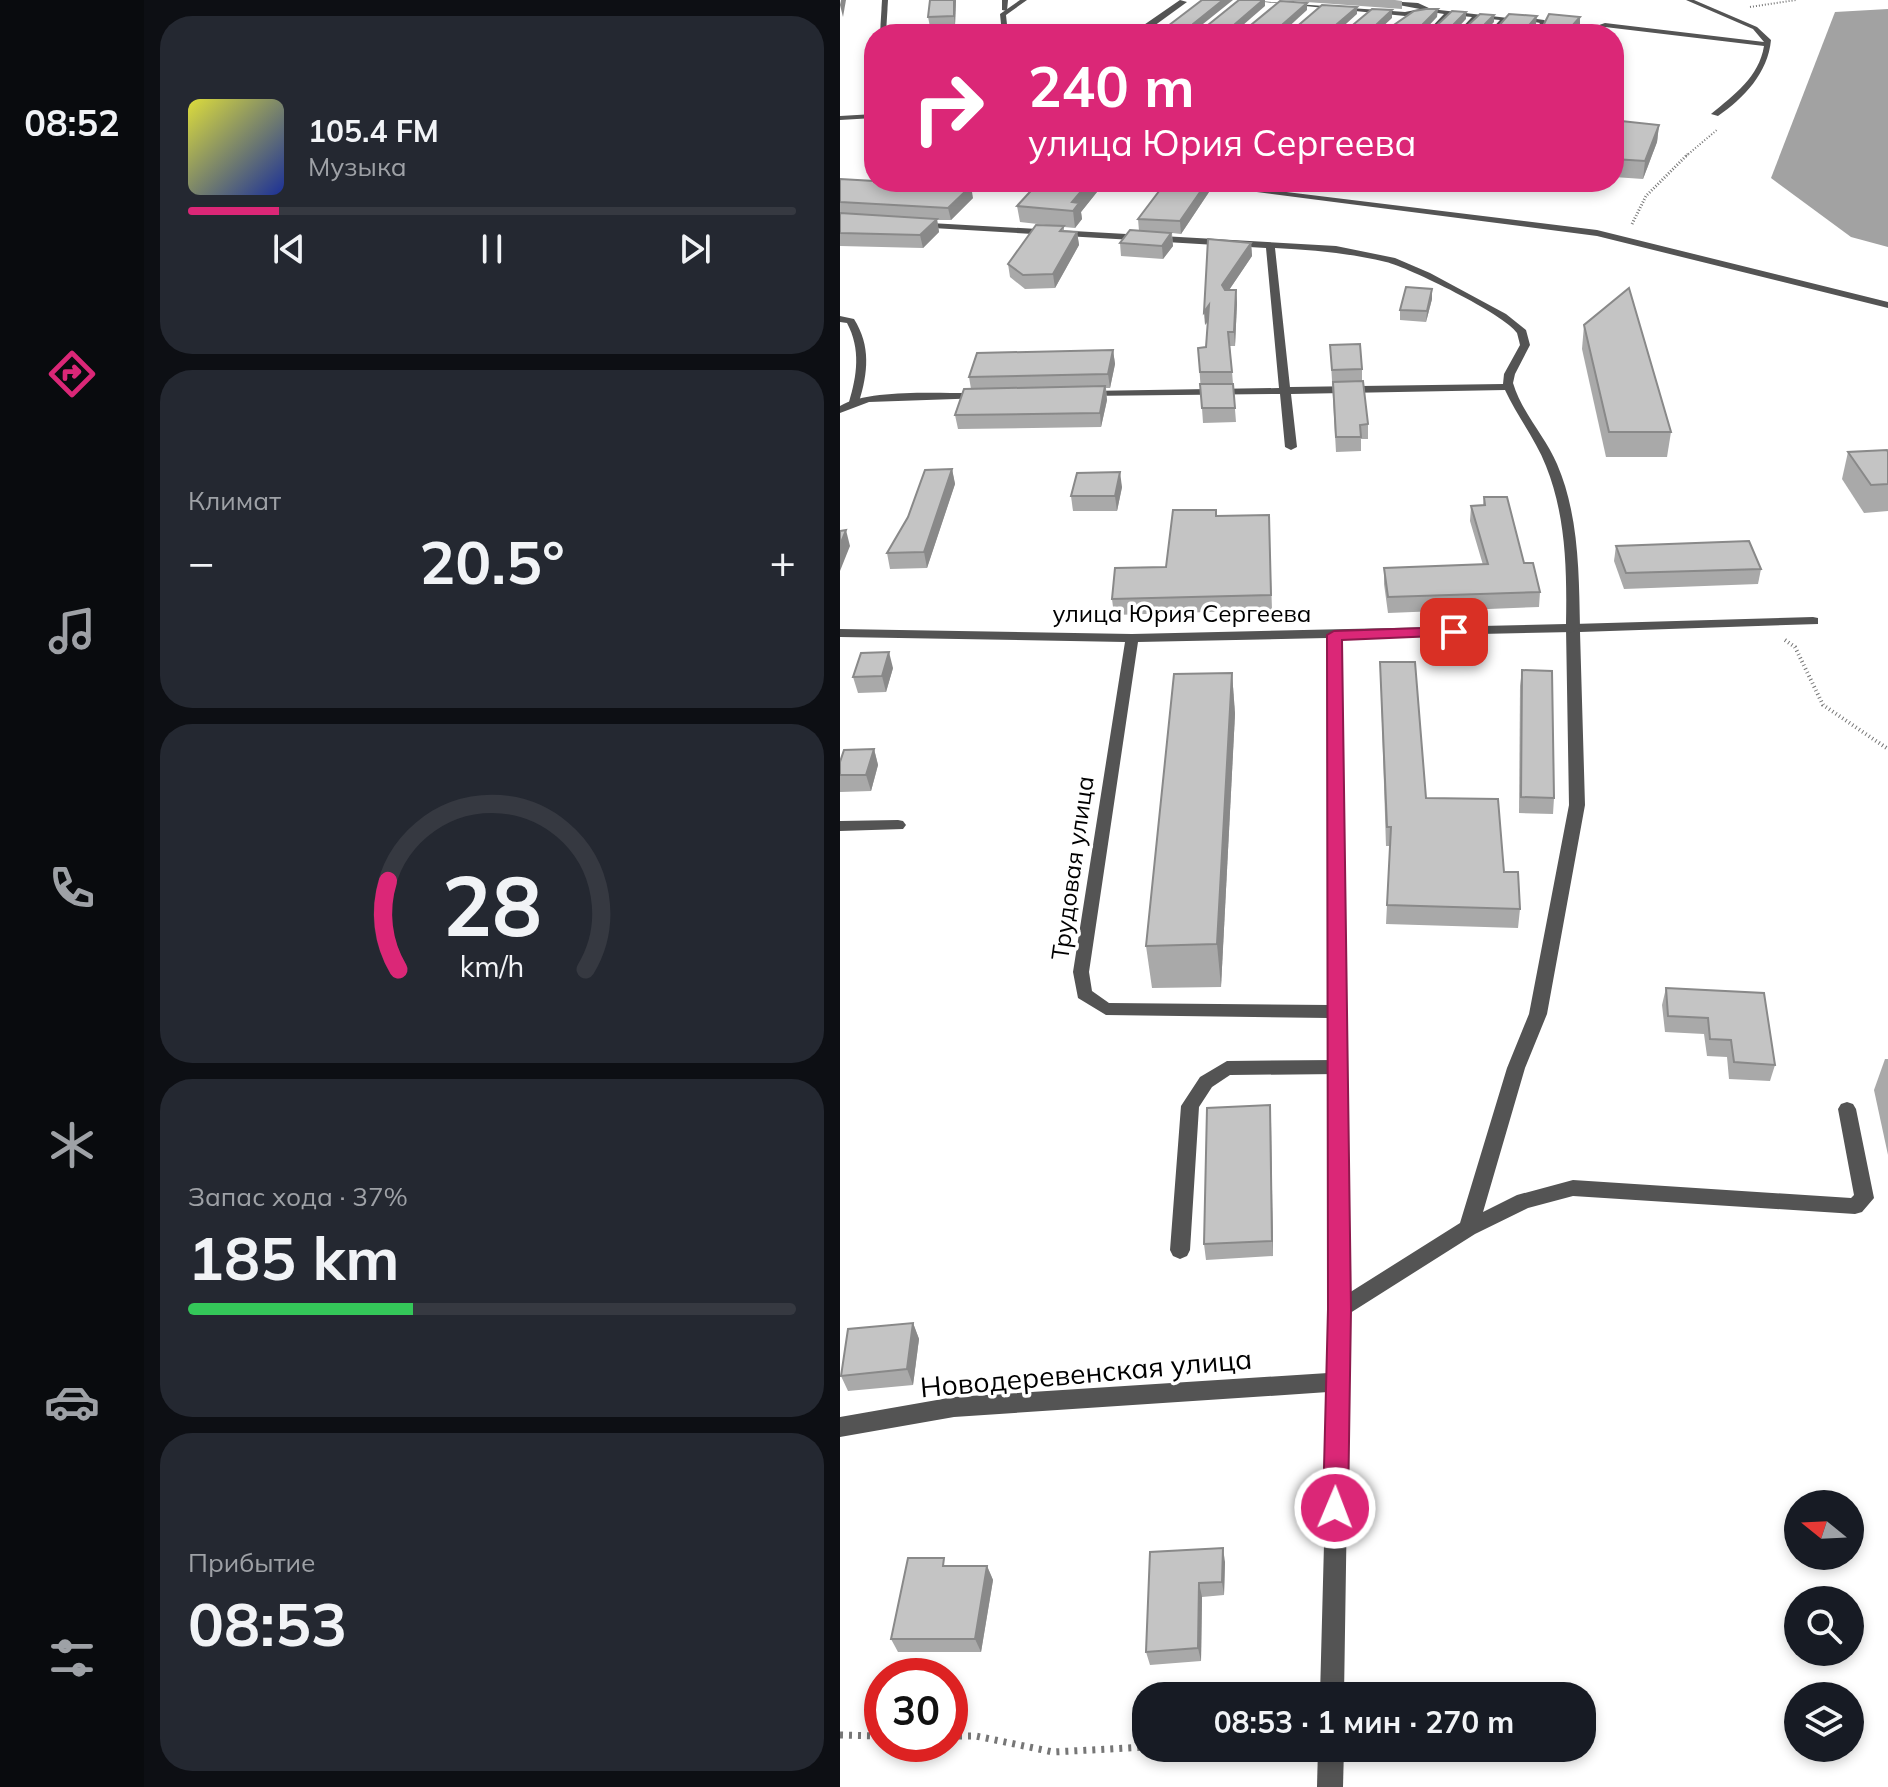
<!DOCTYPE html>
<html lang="ru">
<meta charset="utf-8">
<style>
:root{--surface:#171b24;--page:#242831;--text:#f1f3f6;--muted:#9ea1a6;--line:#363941;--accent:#db2777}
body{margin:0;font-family:Mulish,sans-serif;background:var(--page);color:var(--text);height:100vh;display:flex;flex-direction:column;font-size:30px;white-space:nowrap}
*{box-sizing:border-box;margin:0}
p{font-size:26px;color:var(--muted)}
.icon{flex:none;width:44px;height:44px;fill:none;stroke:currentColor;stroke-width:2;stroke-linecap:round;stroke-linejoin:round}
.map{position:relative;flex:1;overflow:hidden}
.drawer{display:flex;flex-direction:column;gap:16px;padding:16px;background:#0d0f14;width:696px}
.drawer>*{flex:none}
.top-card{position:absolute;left:24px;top:24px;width:760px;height:168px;border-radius:32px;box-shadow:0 4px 12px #0003;background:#db2777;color:#fff;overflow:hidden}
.needle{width:52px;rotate:288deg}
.buttons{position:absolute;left:944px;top:1490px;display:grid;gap:16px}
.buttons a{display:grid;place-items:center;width:80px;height:80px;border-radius:50%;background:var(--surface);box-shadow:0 4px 12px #0003;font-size:40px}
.speed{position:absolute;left:24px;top:1658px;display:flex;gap:16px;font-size:40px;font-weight:700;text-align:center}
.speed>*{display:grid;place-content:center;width:104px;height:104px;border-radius:50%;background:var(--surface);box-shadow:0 4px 12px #0003;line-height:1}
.speed .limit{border:12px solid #d22;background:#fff;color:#111}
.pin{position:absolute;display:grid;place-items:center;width:68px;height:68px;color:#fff;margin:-34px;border-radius:16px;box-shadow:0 4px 12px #0006}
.me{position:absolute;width:88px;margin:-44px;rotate:1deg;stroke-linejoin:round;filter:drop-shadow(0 0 6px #0008)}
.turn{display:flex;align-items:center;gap:28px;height:168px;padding:0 32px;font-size:36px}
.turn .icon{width:104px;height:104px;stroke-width:2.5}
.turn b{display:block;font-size:56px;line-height:68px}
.big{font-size:60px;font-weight:700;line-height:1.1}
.drawer .widget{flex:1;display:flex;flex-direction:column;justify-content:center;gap:12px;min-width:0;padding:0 28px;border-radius:32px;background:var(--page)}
.drawer .dial{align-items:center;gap:0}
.dial svg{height:208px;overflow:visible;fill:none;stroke:var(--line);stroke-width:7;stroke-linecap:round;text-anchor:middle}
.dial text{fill:var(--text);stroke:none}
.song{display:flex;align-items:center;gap:24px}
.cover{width:96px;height:96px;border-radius:12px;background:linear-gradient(135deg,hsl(60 70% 55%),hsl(230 70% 35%))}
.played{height:8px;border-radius:4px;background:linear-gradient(90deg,var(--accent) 15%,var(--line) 15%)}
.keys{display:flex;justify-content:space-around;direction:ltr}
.heat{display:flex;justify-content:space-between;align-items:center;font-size:44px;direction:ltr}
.charge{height:12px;border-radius:6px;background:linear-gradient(90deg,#34c759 37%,var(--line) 0)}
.trip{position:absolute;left:292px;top:1682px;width:464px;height:80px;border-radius:32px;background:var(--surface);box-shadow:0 4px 12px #0003;font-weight:700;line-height:80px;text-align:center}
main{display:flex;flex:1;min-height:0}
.menu{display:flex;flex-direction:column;width:144px;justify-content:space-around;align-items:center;background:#090b0e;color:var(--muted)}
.menu .icon{width:56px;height:56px}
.menu .selected{color:var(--accent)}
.menu b{font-size:36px;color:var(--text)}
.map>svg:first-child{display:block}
.water{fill:#a2a2a2}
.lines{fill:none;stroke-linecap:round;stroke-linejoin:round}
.path-far3{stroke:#767676;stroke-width:2;stroke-dasharray:1 2;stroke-linecap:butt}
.path-far2{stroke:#767676;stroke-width:3;stroke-dasharray:1 2;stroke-linecap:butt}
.path-far1{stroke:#767676;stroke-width:4;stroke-dasharray:1 3;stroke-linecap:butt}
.path{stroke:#767676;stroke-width:7;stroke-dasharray:3 6;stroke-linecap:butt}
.lane{fill:#545454;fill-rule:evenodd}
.street{fill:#545454;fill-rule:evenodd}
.wall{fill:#a9a9a9}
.shaded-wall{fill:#898989}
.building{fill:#c4c4c4;stroke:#898989;stroke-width:2}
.route{fill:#db2777;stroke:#8e194d;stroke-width:2}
.labels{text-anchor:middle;stroke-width:7;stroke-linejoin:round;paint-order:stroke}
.street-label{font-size:24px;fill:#000;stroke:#fff}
.near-street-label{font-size:28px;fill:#000;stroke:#fff}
</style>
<main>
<nav class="menu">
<b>08:52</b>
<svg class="icon selected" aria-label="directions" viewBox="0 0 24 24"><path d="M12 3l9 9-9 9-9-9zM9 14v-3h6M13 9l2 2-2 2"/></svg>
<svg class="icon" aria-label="music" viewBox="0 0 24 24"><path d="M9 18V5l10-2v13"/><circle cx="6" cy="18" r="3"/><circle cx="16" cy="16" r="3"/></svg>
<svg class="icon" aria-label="phone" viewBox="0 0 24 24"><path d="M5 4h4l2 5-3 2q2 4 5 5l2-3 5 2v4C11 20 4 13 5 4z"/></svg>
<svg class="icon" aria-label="climate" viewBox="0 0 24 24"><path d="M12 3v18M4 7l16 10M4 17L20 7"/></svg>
<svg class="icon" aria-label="car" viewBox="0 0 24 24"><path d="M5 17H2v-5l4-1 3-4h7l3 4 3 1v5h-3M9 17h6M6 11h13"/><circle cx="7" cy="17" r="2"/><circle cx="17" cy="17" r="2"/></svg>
<svg class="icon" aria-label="filters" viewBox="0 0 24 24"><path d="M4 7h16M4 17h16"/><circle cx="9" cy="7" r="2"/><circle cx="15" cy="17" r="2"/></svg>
</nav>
<section class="drawer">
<div class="widget">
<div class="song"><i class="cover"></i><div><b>105.4 FM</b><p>Музыка</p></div></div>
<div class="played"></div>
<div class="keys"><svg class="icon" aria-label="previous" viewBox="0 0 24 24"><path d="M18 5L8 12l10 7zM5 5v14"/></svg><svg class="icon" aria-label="pause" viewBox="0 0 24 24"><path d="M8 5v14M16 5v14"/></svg><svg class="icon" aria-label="next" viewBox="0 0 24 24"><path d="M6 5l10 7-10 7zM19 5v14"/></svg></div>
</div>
<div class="widget"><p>Климат</p>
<div class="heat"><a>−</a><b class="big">20.5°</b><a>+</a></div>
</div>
<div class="widget dial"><svg viewBox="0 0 100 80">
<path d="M14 69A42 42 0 1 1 86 69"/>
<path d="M14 69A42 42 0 0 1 10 35" stroke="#db2777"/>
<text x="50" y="56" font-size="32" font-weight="700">28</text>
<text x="50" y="72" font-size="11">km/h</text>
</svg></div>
<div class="widget"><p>Запас хода · 37%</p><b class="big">185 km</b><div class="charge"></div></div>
<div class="widget"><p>Прибытие</p><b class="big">08:53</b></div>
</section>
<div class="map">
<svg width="1048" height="1787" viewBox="0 0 1048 1787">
<rect width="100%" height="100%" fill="#fff"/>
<polygon class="water" points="1048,9 1048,247 1011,237 931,178 995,12"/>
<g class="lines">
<g class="path-far3">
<polyline points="910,7 956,0"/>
<polyline points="846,156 878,129"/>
</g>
<polyline class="path-far2" points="792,224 806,196 848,154"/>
<polyline class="path-far1" points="945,640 955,647 983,705 1048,749"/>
<g class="path">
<polyline points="0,1735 42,1736"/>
<polyline points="110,1736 136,1736 213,1752 306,1747"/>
</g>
<g class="lane">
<polygon points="42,0 48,0 46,34 40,34"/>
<polygon points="162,0 168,0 167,11 162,10"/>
<polygon points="340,0 347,2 303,34 216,34 298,29"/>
<polygon points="404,0 565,12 580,9 532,0 578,3 591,9 668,18 654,34 647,34 660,20 639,18 623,34 616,34 632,17 611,15 592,34 585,34 604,14 585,11 565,16"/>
<path d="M846,0H854L917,27L931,40C928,73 904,98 878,116L871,114C894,95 919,77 924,46L765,27L749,34H742L747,29L765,23L924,42L913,29Z"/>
<polygon points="676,16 704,20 707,22 698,34 692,34 700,23 676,18"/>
<polygon points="164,30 166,33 121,34 124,32"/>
<polygon points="340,182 364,182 757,230 1048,302 1048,308 757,236"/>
<path d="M0,316L14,319C31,346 28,373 19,402L14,405L9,402C17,376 21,349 7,323L0,322Z"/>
<polygon points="973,617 978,618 978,624 740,632 745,805 707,1014 685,1068 643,1212 677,1195 733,1180 1011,1198 1014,1195 998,1109 1001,1104 1007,1102 1013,1104 1016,1109 1034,1198 1022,1212 1015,1214 733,1196 688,1208 635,1234 507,1315 500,1318 493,1315 490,1309 493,1303 620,1223 667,1068 689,1014 729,805 726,628 733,624"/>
<polygon points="58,820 63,821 66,825 63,829 0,831 0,821"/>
<polygon points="498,1060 504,1062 507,1067 504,1072 498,1074 390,1075 372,1087 359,1107 350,1250 347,1256 340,1259 333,1256 330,1250 341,1106 360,1077 387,1061"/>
</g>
<g class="street">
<polygon points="180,0 187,0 166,15 168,34 162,34 160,14"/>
<polygon points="34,114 34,118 0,120 0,116"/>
<path d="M73,222L496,246L555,258L590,273L666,314L686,330L690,345L675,374L673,383C682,413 705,436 717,464C739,515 739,574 740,628L733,632L501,637L510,1309L504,1696H480L488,1392L114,1417L0,1437V1417L114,1397L488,1373L489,1018L266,1015L238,998L233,972L285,642L0,637V629L292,634L726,624C727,571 726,516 706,466C696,440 677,416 665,390L451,394L457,447L451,450L445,447L440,394L243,396V392L247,391L439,388L426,248L76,227L73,226ZM435,248C472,250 509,253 546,262C568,267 666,315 677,333C677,333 680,344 680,345L664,374L663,384L450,387ZM487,638L489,1005L269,1003L252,991L249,972L298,642Z"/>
<path d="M140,393L145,396L144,398L29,402L0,413V406C31,388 103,394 140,393Z"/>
<polygon points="478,1748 504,1748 503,1787 477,1787"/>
</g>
</g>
<g class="wall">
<polygon points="116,0 115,25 90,27 88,17"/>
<polygon points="439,0 555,0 562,1 562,9"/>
<polygon points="819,125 817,142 803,179 774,177 774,137"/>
<polygon points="0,179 133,198 111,220 97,220 99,232 83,248 0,246"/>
<polygon points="199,182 265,182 241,212 242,219 235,228 224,227 224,231 237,232 239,245 215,288 185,289 170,277 168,264 215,226 180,222 177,206"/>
<polygon points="371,189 341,234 332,233 333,246 323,259 281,256 280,243 299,231 298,219"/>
<polygon points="411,243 412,256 389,290 396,290 397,303 395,346 390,346 396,422 363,423 358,348 366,347 368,322 365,325"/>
<polygon points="592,299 586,322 560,320 560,310"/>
<polygon points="744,325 831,432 827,457 766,457 742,349"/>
<polygon points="490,345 522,369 522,381 528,424 528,439 521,439 521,451 496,452"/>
<polygon points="273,350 275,364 270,388 266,388 267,400 261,427 118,429 115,415 131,389 129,377"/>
<polygon points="1008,452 1048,452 1048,511 1024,513 1002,479"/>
<polygon points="112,469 115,484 87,568 50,569 47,553"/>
<polygon points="282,487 277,511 233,511 231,496"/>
<polygon points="644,497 700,592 699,607 548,613 544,584 544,568 643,565 630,521 631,506 643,505"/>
<polygon points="429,515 432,610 274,615 272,599 326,567 377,516"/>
<polygon points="776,546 921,569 918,584 784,589 774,561"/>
<polygon points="540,662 586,798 664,872 680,909 678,928 546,924 550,846 546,846"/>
<polygon points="53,668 46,692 18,693 13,677"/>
<polygon points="682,670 714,798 713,814 679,813 680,686"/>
<polygon points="392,673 395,714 381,987 312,988 306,946"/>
<polygon points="34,749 38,765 31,791 0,792 0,762"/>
<polygon points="826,988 935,1065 930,1081 889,1079 887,1057 867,1056 864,1034 825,1032 822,1005"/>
<polygon points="1045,1059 1048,1059 1048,1155 1034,1090"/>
<polygon points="430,1105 433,1256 366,1260 364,1244"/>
<polygon points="73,1323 79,1339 73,1385 8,1391 1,1376"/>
<polygon points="310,1552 385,1562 384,1595 362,1597 361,1661 310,1665 306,1652"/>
<polygon points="108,1566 147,1566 153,1580 141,1652 58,1652 51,1639"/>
</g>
<g class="shaded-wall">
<polygon points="1,0 6,0 3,17 0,5"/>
<polygon points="114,0 116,0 115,25 114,16"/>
<polygon points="383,0 393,0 353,32 353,24"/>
<polygon points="423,0 425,0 425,6 395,32 395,24"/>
<polygon points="467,3 467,10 443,32 443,24"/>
<polygon points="517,7 517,14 497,32 497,24"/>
<polygon points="598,9 597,17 583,32 583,24"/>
<polygon points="552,10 552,18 537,32 537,24"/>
<polygon points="626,12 626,19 614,32 614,24"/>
<polygon points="654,15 654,22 645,32 645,24"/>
<polygon points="697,16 696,24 690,32 690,24"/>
<polygon points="740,17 740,25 732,34 725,34"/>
<polygon points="819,125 817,142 803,179 805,161"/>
<polygon points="249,182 265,182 241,212 242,219 235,228 232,202"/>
<polygon points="367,182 371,182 371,189 341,234 340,221"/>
<polygon points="131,186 133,198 111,220 108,208"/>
<polygon points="97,219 99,232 83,248 80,235"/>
<polygon points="237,232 239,245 215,288 213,274"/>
<polygon points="331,233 333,246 323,259 322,246"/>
<polygon points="411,243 412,256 383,299 382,285"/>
<polygon points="592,289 592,299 586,322 587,311"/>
<polygon points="396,290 397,303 395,346 394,332"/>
<polygon points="369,305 370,318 365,325 364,312"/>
<polygon points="273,350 275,364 270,388 268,374"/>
<polygon points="265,386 267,400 261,427 260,413"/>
<polygon points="112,469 115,484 87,568 84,552"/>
<polygon points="280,472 282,487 277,511 275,496"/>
<polygon points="6,530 10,546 0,571 0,545"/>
<polygon points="49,652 53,668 46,692 42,676"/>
<polygon points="392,673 395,714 381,987 377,944"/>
<polygon points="34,749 38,765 31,791 26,775"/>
<polygon points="430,1105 431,1121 433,1256 432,1241"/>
<polygon points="73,1323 79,1339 73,1385 67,1369"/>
<polygon points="383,1548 385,1562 384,1595 382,1582"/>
<polygon points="147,1566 153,1580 141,1652 135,1639"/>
<polygon points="359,1583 362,1597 361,1661 358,1648"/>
</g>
<g class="building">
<polygon points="90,0 114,0 114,16 88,17"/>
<polygon points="362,0 383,0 353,24 352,28 363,29 399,0 423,0 395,24 397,29 406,29 440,1 467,3 443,24 445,29 454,29 482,5 517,7 497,24 499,29 508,29 532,9 552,10 537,24 539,29 548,29 574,11 586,9 598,9 583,24 585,29 594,28 612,11 626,12 614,24 616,29 625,28 640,14 654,15 645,24 647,29 657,28 669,14 697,16 690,24 693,29 702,28 709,14 740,17 725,34 325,34 327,33 320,32"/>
<polygon points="781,121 819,125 805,161 774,159 774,137"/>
<polygon points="0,179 34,181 34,182 131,186 108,208 0,202"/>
<polygon points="199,182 249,182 232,202 239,203 233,211 177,206"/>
<polygon points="326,182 367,182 340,221 298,219"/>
<polygon points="0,213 97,219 80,235 0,233"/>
<polygon points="196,225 224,226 220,231 237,232 213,274 183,275 168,264"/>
<polygon points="290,230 331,233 322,246 280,243"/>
<polygon points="368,239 411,243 382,285 385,290 396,290 394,332 388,332 392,372 360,372 358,348 366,347 369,305 364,312"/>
<polygon points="566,287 592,289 587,311 560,310"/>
<polygon points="789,288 831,432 769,432 744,325"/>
<polygon points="520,344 522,369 492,370 490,345"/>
<polygon points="273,350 268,374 129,377 137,353"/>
<polygon points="523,381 528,424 520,425 521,437 496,437 493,382"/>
<polygon points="360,384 393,384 395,408 362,408"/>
<polygon points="265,386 260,413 115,415 124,389"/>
<polygon points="1047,450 1048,452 1048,484 1031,485 1008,452"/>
<polygon points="112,469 84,552 47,553 68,517 85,470"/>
<polygon points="280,472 275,496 231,496 237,473"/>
<polygon points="644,497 667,497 684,563 693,563 700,592 548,597 544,568 648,564 631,506 645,505"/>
<polygon points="333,510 376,510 376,516 429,515 431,595 272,599 275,568 326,567"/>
<polygon points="6,530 0,545 0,531"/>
<polygon points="909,541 921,569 786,573 776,546"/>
<polygon points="49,652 42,676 13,677 21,653"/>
<polygon points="540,662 575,662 586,798 658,799 664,872 678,872 680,909 547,905 551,827 547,827"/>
<polygon points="682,670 712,671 714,798 681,797"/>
<polygon points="392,673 377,944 306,946 334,674"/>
<polygon points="34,749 26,775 0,775 0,762 4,750"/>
<polygon points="826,988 924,993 935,1065 894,1062 891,1040 870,1039 868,1018 828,1016"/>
<polygon points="430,1105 432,1241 364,1244 367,1108"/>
<polygon points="73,1323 67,1369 1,1376 8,1329"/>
<polygon points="383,1548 382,1582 359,1583 358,1648 306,1652 310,1552"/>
<polygon points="68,1558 104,1558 103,1566 147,1566 135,1639 51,1639"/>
</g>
<polygon class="route" points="614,627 619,628 619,635 502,640 511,1309 508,1508 504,1517 495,1520 486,1517 483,1508 488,1309 487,635 494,631"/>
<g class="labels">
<g class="street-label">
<text x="342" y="622">улица Юрия Сергеева</text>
<text transform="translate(233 868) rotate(-82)" y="8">Трудовая улица</text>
</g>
<g class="near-street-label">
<text transform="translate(246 1373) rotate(-5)" y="10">Новодеревенская улица</text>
</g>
</g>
</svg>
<div class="buttons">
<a><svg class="needle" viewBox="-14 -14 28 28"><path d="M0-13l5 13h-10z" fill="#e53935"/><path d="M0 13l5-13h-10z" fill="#9ea1a6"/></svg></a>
<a><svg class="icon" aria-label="search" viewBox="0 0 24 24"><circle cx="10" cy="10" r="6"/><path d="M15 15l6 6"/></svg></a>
<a><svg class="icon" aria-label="layers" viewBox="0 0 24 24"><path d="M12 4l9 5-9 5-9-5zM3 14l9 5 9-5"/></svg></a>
</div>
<div class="speed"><div class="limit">30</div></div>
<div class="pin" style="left:614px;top:632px;background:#d93025"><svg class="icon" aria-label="arrive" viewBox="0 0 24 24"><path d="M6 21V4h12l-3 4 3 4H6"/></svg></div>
<svg class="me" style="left:495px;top:1508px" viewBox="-20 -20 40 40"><circle r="17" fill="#db2777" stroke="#fff" stroke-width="3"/><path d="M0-11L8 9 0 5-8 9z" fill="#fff"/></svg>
<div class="trip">08:53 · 1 мин · 270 m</div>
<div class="top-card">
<div class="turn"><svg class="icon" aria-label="right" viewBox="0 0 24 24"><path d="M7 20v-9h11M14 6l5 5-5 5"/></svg><div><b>240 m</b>улица Юрия Сергеева</div></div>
</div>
</div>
</main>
